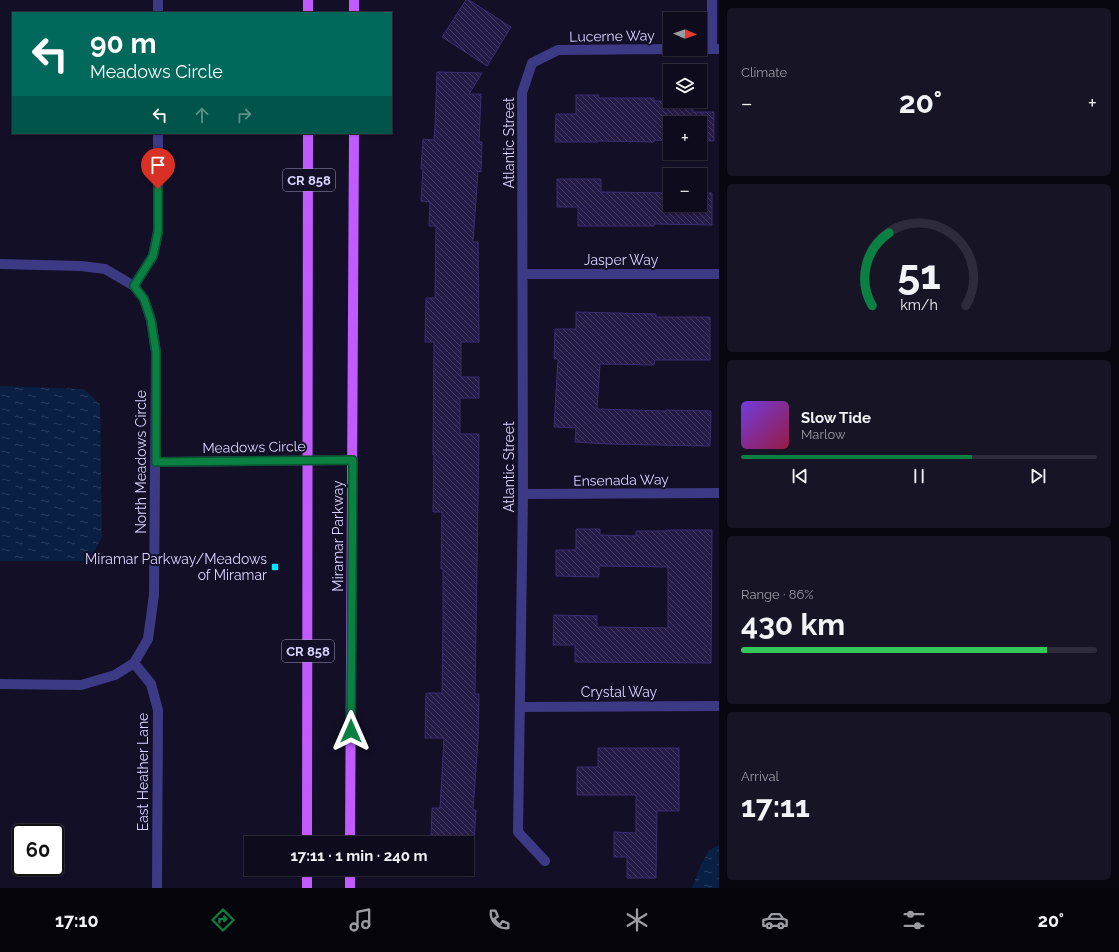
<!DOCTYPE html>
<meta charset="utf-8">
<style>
:root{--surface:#0e0b1c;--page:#171425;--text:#f1f3f6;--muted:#9b9ba3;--line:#2e2b3b;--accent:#0b8043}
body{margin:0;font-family:Raleway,sans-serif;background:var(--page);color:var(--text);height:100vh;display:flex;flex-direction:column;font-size:15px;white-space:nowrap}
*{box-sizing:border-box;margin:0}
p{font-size:13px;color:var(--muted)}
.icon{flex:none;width:22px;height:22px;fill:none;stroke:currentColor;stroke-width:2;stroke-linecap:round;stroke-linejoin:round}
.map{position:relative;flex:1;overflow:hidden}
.drawer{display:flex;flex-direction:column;gap:8px;padding:8px;background:#08060f;width:400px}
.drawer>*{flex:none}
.guide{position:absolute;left:12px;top:12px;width:380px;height:122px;border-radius:0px;box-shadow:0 1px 3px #0004,0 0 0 1px var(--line);background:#00695c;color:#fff;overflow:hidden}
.needle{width:26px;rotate:92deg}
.tools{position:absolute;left:663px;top:12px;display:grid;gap:8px}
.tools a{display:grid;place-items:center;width:44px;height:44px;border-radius:0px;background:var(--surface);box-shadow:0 1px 3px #0004,0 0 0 1px var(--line);font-size:20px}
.speed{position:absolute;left:12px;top:824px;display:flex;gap:8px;font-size:20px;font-weight:700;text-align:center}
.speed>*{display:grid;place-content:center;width:52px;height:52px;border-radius:50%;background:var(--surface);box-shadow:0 1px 3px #0004,0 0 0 1px var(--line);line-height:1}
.speed .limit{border:2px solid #111;border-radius:6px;background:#fff;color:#111}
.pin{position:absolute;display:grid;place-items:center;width:34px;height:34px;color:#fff;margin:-41px -17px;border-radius:50% 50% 50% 0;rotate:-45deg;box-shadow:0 0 4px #0007}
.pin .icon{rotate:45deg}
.me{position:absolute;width:44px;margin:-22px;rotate:0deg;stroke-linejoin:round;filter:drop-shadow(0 0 3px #0008)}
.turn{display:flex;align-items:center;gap:14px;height:84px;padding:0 12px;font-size:18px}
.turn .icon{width:52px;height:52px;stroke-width:2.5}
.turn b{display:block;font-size:28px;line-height:34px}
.lanes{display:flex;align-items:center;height:38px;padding:0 12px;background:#0003;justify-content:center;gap:20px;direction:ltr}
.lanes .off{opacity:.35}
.big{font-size:30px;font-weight:700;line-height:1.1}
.drawer .card{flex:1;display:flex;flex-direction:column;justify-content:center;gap:6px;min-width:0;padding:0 14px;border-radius:6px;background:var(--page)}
.drawer .dial{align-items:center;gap:0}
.dial svg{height:104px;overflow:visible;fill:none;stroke:var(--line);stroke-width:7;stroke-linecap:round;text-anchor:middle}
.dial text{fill:var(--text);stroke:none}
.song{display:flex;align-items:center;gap:12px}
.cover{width:48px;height:48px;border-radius:6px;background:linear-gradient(135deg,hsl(260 70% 55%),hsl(340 70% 35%))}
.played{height:4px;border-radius:2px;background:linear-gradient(90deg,var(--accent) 65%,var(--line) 65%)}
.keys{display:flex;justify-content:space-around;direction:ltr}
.heat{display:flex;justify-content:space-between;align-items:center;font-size:22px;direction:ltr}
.charge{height:6px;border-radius:3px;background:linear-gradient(90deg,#34c759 86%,var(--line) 0)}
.trip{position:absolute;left:244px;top:836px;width:230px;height:40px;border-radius:0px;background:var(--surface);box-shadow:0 1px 3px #0004,0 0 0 1px var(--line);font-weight:700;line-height:40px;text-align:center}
.menu{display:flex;height:64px;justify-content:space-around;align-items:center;background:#06040b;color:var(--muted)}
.menu .icon{width:28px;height:28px}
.menu .active{color:var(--accent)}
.menu b{font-size:18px;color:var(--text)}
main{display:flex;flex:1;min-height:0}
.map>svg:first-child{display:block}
.water{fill:url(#water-ripples)}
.building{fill:url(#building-back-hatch);stroke:#3b2d73}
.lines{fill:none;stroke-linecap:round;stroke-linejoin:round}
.minor{stroke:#3d3a85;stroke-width:10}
.primary{stroke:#c25bff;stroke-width:10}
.route-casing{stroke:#07532c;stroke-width:10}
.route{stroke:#0b8043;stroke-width:7}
.poi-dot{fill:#00e5ff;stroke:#130f26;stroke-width:1.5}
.labels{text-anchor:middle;stroke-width:4;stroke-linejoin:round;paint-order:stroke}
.shield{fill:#130f26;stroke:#9e99be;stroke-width:1}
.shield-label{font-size:13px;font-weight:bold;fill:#d9d4ff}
.street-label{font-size:14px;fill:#d9d4ff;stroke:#130f26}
.poi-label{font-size:14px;fill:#d9d4ff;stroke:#130f26;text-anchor:end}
</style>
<main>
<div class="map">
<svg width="719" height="888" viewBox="0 0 719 888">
<defs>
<pattern id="water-ripples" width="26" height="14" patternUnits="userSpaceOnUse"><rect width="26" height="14" fill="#0a1f44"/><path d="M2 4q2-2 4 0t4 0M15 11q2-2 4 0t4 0" fill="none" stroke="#2d3f60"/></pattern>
<pattern id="building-back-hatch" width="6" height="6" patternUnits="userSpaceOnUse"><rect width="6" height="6" fill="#241b47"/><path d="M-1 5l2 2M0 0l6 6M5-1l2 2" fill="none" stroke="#433b63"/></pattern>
</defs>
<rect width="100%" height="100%" fill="#130f26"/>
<g class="water">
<polygon points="0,386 84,389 100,404 102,537 89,561 0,561"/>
<polygon points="719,845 719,888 692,888 699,869 709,850"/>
</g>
<g class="building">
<polygon points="466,0 469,0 511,27 487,66 442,37"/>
<polygon points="437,72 482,73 469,94 481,94 479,142 482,142 481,172 478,171 473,242 478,242 479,342 461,342 461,377 479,377 479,398 460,398 460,434 479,434 475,694 479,694 478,741 473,810 476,810 474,843 442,843 442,839 431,839 432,808 440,808 444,738 425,738 426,693 442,693 443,626 443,569 441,569 442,512 433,512 434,455 433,455 434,342 425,342 426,298 435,298 436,226 429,226 430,202 421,201 423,169 421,169 423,139 434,140 435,126"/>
<polygon points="576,95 599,95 599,98 654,98 654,101 694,101 693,112 714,112 714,141 700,141 700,123 670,123 670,141 654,140 654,142 598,141 598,142 555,142 556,114 576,114"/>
<polygon points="557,179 601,179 601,192 670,193 670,205 700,205 700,193 712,193 712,225 654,224 654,226 578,226 578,207 557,207"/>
<polygon points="576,312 656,314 656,317 710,317 710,360 655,360 654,365 600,364 597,409 666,411 666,410 711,411 710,446 608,444 575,442 576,428 554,427 558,359 554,359 555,329 576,329"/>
<polygon points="576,529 600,529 600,535 636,536 636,531 668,531 668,530 712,530 711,663 575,662 575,645 553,645 554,615 597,616 597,627 668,628 668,567 599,566 599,577 556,576 556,550 576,550"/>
<polygon points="598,748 679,748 679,811 657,811 656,878 627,878 627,857 614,857 614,832 636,833 636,795 577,795 577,767 598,767"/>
</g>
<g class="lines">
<g class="minor">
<polyline points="158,13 158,0"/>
<polyline points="700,49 719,49"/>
<polyline points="712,49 712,0"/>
<polyline points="0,264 81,266 105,269 134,286 144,299 151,320 156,352 154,595 148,639 134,663 115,675 81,685 0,684"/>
<polyline points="523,274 719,274"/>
<polyline points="134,286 153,256 158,231 158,133"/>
<polyline points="156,462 353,460"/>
<polyline points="523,494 719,493"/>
<polyline points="134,663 151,684 158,710 157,888"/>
<polyline points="520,707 719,706"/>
<polyline points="545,861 518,832 523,494 522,93 532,63 558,50 670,49"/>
</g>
<g class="primary">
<polyline points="308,0 308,13"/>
<polyline points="354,13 354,0"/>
<polyline points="307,843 308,133"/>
<polyline points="350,843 354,133"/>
<polyline points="307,888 307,869"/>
<polyline points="350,888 350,869"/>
</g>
</g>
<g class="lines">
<g class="route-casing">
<polyline id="route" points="158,189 158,232 153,256 134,286 144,299 151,320 156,352 156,462 353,460 351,731"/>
</g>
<use href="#route" class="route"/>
</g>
<rect class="poi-dot" x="271" y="563" width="8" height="8" rx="2"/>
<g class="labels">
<g class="shield">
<rect x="283" y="169" width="52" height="22" rx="3"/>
<rect x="282" y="640" width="52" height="22" rx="3"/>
</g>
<g class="shield-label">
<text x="309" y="185">CR 858</text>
<text x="308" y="656">CR 858</text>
</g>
<g class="street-label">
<text transform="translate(612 36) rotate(-1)" y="5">Lucerne Way</text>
<text transform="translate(509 143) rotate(-90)" y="5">Atlantic Street</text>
<text x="621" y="265">Jasper Way</text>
<text transform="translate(254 447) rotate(-1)" y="5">Meadows Circle</text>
<text transform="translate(141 462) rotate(-90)" y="5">North Meadows Circle</text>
<text transform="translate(509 467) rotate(-90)" y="5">Atlantic Street</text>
<text transform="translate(621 480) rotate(-1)" y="5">Ensenada Way</text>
<text transform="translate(338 536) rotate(-90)" y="5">Miramar Parkway</text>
<text x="619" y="697">Crystal Way</text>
<text transform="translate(143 772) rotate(-90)" y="5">East Heather Lane</text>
</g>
<g class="poi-label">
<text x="267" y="564">Miramar Parkway/Meadows<tspan x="267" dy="16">of Miramar</tspan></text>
</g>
</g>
</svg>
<div class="tools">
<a><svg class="needle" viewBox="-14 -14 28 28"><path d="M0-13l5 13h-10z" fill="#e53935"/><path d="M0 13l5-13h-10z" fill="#9b9ba3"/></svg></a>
<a><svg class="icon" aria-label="layers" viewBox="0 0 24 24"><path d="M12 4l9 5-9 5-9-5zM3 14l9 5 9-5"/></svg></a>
<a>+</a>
<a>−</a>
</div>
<div class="speed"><div class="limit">60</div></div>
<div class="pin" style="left:158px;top:189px;background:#d93025"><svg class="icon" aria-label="arrive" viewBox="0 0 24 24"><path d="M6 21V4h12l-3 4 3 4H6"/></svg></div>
<svg class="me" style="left:351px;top:731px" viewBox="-20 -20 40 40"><path d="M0-17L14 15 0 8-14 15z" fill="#0b8043" stroke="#fff" stroke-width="4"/></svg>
<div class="trip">17:11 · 1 min · 240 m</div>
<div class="guide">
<div class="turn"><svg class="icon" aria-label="left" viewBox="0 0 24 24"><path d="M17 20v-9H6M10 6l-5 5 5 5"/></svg><div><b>90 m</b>Meadows Circle</div></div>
<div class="lanes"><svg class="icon" aria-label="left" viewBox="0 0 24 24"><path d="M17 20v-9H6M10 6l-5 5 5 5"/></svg><svg class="icon off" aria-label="ahead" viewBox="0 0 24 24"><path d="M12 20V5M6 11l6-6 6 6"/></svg><svg class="icon off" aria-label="right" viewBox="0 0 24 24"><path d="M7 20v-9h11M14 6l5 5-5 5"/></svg></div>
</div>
</div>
<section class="drawer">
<div class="card"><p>Climate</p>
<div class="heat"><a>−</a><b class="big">20°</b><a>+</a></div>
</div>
<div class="card dial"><svg viewBox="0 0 100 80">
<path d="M14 69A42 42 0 1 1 86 69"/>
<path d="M14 69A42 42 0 0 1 27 13" stroke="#0b8043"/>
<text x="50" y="56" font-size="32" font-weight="700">51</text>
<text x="50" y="72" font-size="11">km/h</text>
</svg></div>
<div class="card">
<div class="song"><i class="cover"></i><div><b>Slow Tide</b><p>Marlow</p></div></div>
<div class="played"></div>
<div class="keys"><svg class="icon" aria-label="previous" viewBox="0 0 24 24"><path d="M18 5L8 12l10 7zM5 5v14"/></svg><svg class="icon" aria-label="pause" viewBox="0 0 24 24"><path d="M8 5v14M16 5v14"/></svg><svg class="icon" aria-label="next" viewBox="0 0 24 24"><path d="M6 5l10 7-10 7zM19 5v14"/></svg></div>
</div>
<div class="card"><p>Range · 86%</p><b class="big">430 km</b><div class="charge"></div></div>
<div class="card"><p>Arrival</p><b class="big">17:11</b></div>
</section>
</main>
<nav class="menu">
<b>17:10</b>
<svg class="icon active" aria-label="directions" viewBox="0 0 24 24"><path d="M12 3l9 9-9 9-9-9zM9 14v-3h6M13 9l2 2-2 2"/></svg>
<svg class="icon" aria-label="music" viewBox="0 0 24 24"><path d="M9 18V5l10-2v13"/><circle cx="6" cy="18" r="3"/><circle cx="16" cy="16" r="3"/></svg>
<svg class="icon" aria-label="phone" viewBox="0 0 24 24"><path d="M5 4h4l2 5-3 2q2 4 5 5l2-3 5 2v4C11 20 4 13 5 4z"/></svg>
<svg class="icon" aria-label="climate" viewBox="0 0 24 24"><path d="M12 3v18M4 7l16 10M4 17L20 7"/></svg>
<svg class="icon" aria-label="car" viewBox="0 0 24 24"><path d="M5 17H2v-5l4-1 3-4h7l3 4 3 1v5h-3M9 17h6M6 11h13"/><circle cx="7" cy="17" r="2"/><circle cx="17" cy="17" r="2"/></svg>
<svg class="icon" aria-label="filters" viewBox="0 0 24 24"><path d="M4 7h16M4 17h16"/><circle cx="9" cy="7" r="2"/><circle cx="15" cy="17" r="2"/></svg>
<b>20°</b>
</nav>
